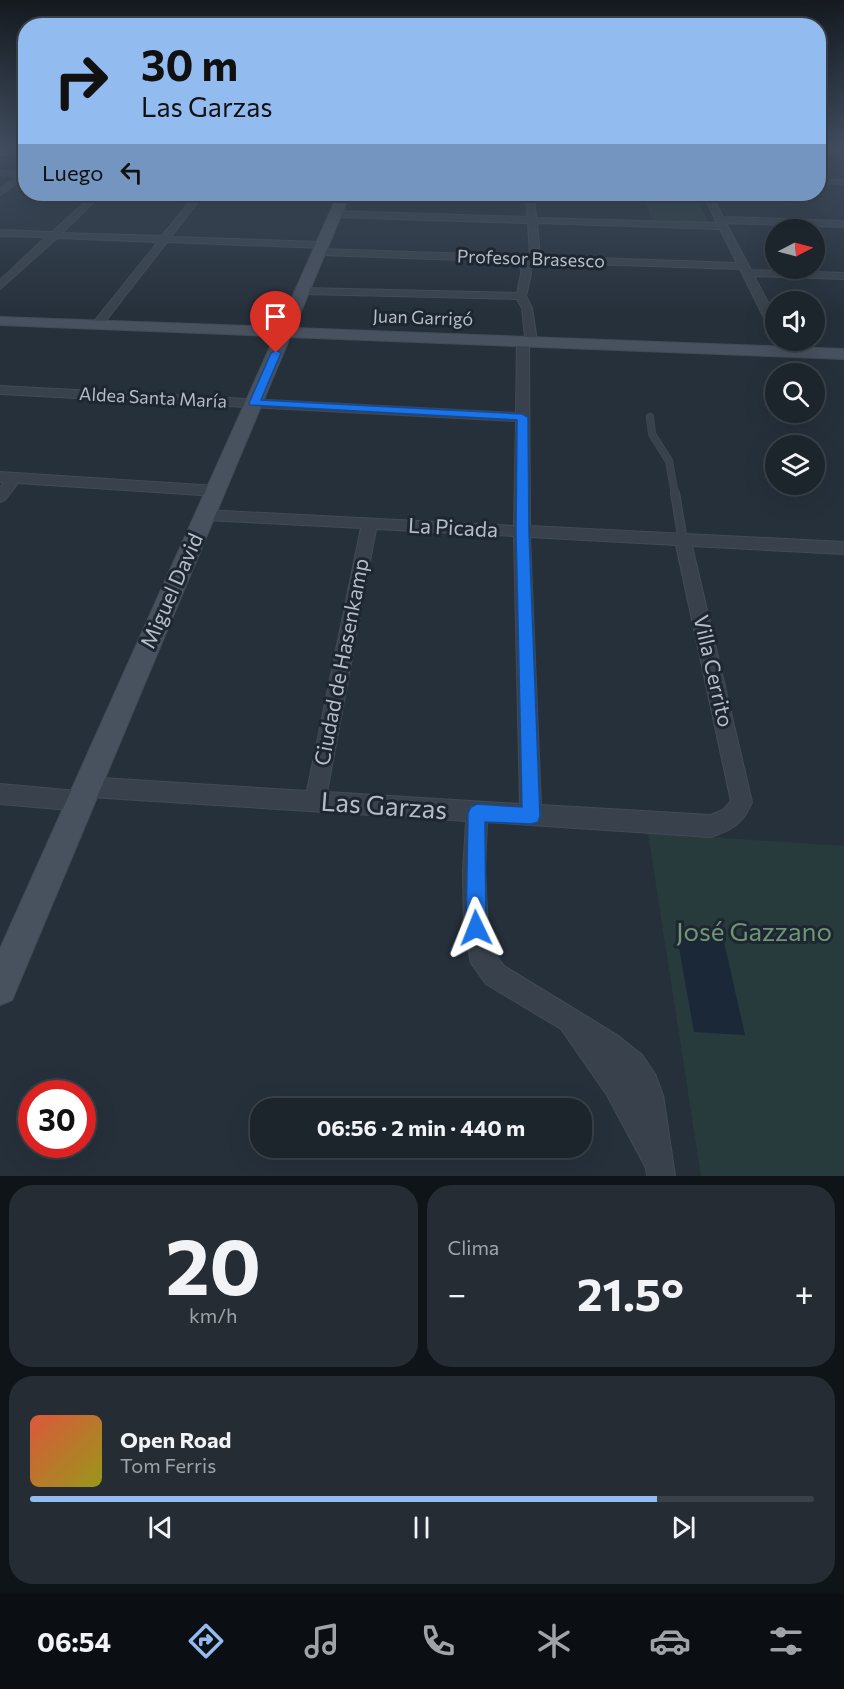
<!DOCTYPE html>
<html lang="es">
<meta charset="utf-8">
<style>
:root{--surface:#1c242c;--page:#252c34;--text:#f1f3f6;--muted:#a0a4a9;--line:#3a4148;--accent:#92bbef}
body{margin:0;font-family:Commissioner,sans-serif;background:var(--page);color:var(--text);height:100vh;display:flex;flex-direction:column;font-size:22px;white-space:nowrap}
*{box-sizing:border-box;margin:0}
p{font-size:20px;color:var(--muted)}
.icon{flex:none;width:33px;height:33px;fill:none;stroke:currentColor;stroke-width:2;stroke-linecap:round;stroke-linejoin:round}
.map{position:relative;height:1176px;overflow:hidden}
.panel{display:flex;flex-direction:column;gap:9px;padding:9px;background:#0f1418;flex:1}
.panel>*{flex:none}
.top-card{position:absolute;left:18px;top:18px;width:808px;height:183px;border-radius:24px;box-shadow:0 6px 24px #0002,0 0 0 2px var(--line);background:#92bbef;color:#111;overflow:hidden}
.needle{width:39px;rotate:84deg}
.fabs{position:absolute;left:765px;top:219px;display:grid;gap:12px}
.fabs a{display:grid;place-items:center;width:60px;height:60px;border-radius:50%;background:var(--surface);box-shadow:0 6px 24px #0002,0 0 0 2px var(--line);font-size:30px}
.speed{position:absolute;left:18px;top:1080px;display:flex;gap:12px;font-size:30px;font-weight:700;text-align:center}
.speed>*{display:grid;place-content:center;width:78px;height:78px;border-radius:50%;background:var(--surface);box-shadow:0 6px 24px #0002,0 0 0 2px var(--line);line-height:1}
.speed .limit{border:9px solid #d22;background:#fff;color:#111}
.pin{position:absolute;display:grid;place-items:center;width:51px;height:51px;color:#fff;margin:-62px -26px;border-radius:50% 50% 50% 0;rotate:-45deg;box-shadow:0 0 6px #0007}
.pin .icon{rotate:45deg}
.me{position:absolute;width:66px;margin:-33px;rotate:358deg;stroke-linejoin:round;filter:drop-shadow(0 0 4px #0008)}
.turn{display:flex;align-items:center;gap:21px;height:126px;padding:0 24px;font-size:27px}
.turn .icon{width:78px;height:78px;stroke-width:2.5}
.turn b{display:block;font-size:42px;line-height:51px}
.then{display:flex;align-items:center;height:57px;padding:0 24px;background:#0003;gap:12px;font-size:22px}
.big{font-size:45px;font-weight:700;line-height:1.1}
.panel .widget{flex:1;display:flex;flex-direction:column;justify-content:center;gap:9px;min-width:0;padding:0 21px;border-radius:24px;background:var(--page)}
.panel .dial{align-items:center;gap:0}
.dial b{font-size:78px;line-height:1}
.song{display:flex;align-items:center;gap:18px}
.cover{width:72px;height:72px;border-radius:9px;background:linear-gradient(135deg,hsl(10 70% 55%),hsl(60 70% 35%))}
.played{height:6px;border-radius:3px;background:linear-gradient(90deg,var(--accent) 80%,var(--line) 80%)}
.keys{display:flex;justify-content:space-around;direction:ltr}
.heat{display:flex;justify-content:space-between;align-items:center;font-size:33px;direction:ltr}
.panel .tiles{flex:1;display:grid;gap:9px;grid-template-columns:1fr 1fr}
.widget:last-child{grid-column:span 2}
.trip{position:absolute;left:250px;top:1098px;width:342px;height:60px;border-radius:24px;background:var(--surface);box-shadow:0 6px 24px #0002,0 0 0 2px var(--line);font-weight:700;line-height:60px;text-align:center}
.menu{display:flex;height:96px;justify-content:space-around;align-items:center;background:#0b0e12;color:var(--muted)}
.menu .icon{width:42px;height:42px}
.menu .on{color:var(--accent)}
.menu b{font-size:27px;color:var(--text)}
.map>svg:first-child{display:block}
.green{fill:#283b3c}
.water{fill:#1a2838}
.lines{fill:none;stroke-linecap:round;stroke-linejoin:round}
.lane-far1-casing{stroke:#424b55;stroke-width:8}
.lane-casing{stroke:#424b55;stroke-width:10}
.street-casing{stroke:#424b55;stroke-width:2}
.secondary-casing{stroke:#424b55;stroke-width:2}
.lane-far1{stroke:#39424c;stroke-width:7}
.lane{stroke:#39424c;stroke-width:8}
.street{fill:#39424c;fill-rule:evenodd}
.secondary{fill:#48515e;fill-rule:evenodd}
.route{fill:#1a73e8;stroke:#114b97;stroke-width:1.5}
.labels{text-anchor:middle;stroke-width:6;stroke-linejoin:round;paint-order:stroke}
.far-street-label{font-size:18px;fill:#b5bdc7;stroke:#1e2731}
.street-label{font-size:21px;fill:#b5bdc7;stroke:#1e2731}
.near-street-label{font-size:26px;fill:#b5bdc7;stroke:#1e2731}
.near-park-label{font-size:26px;fill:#6e9676;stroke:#1e2731}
</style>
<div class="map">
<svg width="844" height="1176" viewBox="0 0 844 1176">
<rect width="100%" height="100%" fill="#26303b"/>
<g class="green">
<polygon points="643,194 695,194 708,222 652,220"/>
<polygon points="648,833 844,846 844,1176 701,1176"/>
</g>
<polygon class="water" points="676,931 722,933 745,1035 694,1032"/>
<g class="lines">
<g class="lane-far1-casing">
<polyline id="lane-far1" points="650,417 652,434 669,461 675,495"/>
</g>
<g class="lane-casing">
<polyline id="lane" points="675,493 683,541"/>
</g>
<g class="street-casing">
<g id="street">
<polygon points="0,151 26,152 26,156 0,155"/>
<rect x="819" y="152" width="25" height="4"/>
<polygon points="0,171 26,172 26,177 0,195 0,189 17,176 0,175"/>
<polygon points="819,179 844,180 844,184 819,183"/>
<polygon points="94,194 102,194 62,233 162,236 196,194 204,194 171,237 323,242 328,245 323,248 167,242 101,327 97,328 91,325 93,323 158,242 57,238 0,289 0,280 46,237 0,236 0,230 52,232"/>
<path d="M526,194H534L536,218L717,223L703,194H711L723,217L844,221V227L726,223L751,270L844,273V279L754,276L776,318V333L770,330L740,269L530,262L531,274L526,296L532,308L537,341L529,344L530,526L844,542V554L692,546L752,802C744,823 732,830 711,837L487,822L485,871L488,928L491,949L504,966L617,1035L642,1055L655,1074L663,1095L675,1176H647L646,1168L607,1095L561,1029L486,984L471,963L464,928L463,871L466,821L90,797L91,801L88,808L81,811L0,804V784L78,791L77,787L80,780L87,777L307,791L361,528L205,520L198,515L205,510L514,526L516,421L0,394V386L516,413L517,341L525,338L522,308L517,299L304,294L299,291L304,288L517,293L521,274L520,262L320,255L315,252L320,249L530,256L528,223L335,217L331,214L335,211L527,217ZM537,223L720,229L737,263L540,256ZM376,529L514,536L520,804L327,792ZM530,537L676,545L731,801L723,810L711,815L541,805Z"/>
<polygon points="776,340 787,340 793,352 791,354 783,354"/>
<polygon points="0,472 216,486 223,491 216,496 18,483 5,500 0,502 0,487 4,482 0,482"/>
</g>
</g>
<g class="secondary-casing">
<polygon id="secondary" points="338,194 350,194 294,328 844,349 844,359 290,337 12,1000 0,1005 0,949 275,336 0,325 0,317 279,327"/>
</g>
<use href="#lane-far1" class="lane-far1"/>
<use href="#lane" class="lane"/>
<use href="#street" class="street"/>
<use href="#secondary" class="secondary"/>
</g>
<linearGradient id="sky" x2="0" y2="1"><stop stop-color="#151a20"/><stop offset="0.47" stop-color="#414e60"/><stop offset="1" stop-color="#414e60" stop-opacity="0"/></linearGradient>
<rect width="844" height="314" fill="url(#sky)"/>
<polygon class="route" points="276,350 281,353 261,400 522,414 528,417 529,532 540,816 538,822 531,824 485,822 486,928 483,935 476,938 469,935 466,928 468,813 471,807 477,804 522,807 516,532 517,420 250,405 249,403 271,353"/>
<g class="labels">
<g class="far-street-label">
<text transform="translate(531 259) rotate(2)" y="6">Profesor Brasesco</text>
<text transform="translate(423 318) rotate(2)" y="6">Juan Garrigó</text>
<text transform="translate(153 398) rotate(3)" y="6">Aldea Santa María</text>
</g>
<g class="street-label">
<text transform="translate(453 528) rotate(3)" y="7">La Picada</text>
<text transform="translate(172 591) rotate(-66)" y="7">Miguel David</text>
<text transform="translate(342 662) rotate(-79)" y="7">Ciudad de Hasenkamp</text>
<text transform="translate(713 671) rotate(77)" y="7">Villa Cerrito</text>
</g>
<g class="near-street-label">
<text transform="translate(384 806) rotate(4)" y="9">Las Garzas</text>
</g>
<g class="near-park-label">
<text x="754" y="941">José Gazzano</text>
</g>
</g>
</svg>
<div class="fabs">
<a><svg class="needle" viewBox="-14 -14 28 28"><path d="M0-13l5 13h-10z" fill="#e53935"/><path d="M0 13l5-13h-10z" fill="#a0a4a9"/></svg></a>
<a><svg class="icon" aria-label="sound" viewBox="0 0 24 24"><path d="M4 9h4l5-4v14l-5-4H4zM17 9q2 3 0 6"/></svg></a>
<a><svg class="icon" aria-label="search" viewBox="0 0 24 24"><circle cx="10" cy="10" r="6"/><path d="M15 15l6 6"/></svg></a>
<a><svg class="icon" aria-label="layers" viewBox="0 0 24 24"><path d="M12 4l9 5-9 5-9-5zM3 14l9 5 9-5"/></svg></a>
</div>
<div class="speed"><div class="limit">30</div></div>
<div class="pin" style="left:276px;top:353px;background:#d93025"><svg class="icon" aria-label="arrive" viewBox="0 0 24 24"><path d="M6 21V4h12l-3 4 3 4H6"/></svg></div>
<svg class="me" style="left:476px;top:928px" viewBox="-20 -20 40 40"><path d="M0-17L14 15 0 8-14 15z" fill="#1a73e8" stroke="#fff" stroke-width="4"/></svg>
<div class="trip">06:56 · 2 min · 440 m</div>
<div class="top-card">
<div class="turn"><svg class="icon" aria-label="right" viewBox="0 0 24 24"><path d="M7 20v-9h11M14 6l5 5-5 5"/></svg><div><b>30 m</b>Las Garzas</div></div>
<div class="then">Luego<svg class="icon" aria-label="left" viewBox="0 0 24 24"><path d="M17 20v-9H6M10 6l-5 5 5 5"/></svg></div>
</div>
</div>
<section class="panel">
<div class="tiles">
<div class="widget dial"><b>20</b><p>km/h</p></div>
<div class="widget"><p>Clima</p>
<div class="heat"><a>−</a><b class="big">21.5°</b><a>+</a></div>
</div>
<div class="widget">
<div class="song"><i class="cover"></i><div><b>Open Road</b><p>Tom Ferris</p></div></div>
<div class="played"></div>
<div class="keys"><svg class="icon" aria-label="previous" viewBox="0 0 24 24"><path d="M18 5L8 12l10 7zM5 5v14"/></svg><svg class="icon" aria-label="pause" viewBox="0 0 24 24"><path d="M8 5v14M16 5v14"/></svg><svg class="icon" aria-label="next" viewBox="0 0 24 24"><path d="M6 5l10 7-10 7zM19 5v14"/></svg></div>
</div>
</div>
</section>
<nav class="menu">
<b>06:54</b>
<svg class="icon on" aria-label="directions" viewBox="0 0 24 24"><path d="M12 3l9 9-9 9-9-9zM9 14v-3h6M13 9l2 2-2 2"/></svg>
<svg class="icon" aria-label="music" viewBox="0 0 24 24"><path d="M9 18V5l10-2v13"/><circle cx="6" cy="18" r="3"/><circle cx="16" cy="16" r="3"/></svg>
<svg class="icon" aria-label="phone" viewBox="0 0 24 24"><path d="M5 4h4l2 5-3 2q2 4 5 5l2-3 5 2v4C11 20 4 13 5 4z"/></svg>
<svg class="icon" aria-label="climate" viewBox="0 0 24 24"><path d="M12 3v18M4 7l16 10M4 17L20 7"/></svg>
<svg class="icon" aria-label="car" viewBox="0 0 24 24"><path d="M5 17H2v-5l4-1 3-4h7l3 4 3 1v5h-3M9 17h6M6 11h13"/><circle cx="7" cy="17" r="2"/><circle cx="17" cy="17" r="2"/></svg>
<svg class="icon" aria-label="filters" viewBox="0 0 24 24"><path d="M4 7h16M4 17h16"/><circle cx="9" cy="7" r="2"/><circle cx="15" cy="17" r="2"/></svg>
</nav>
